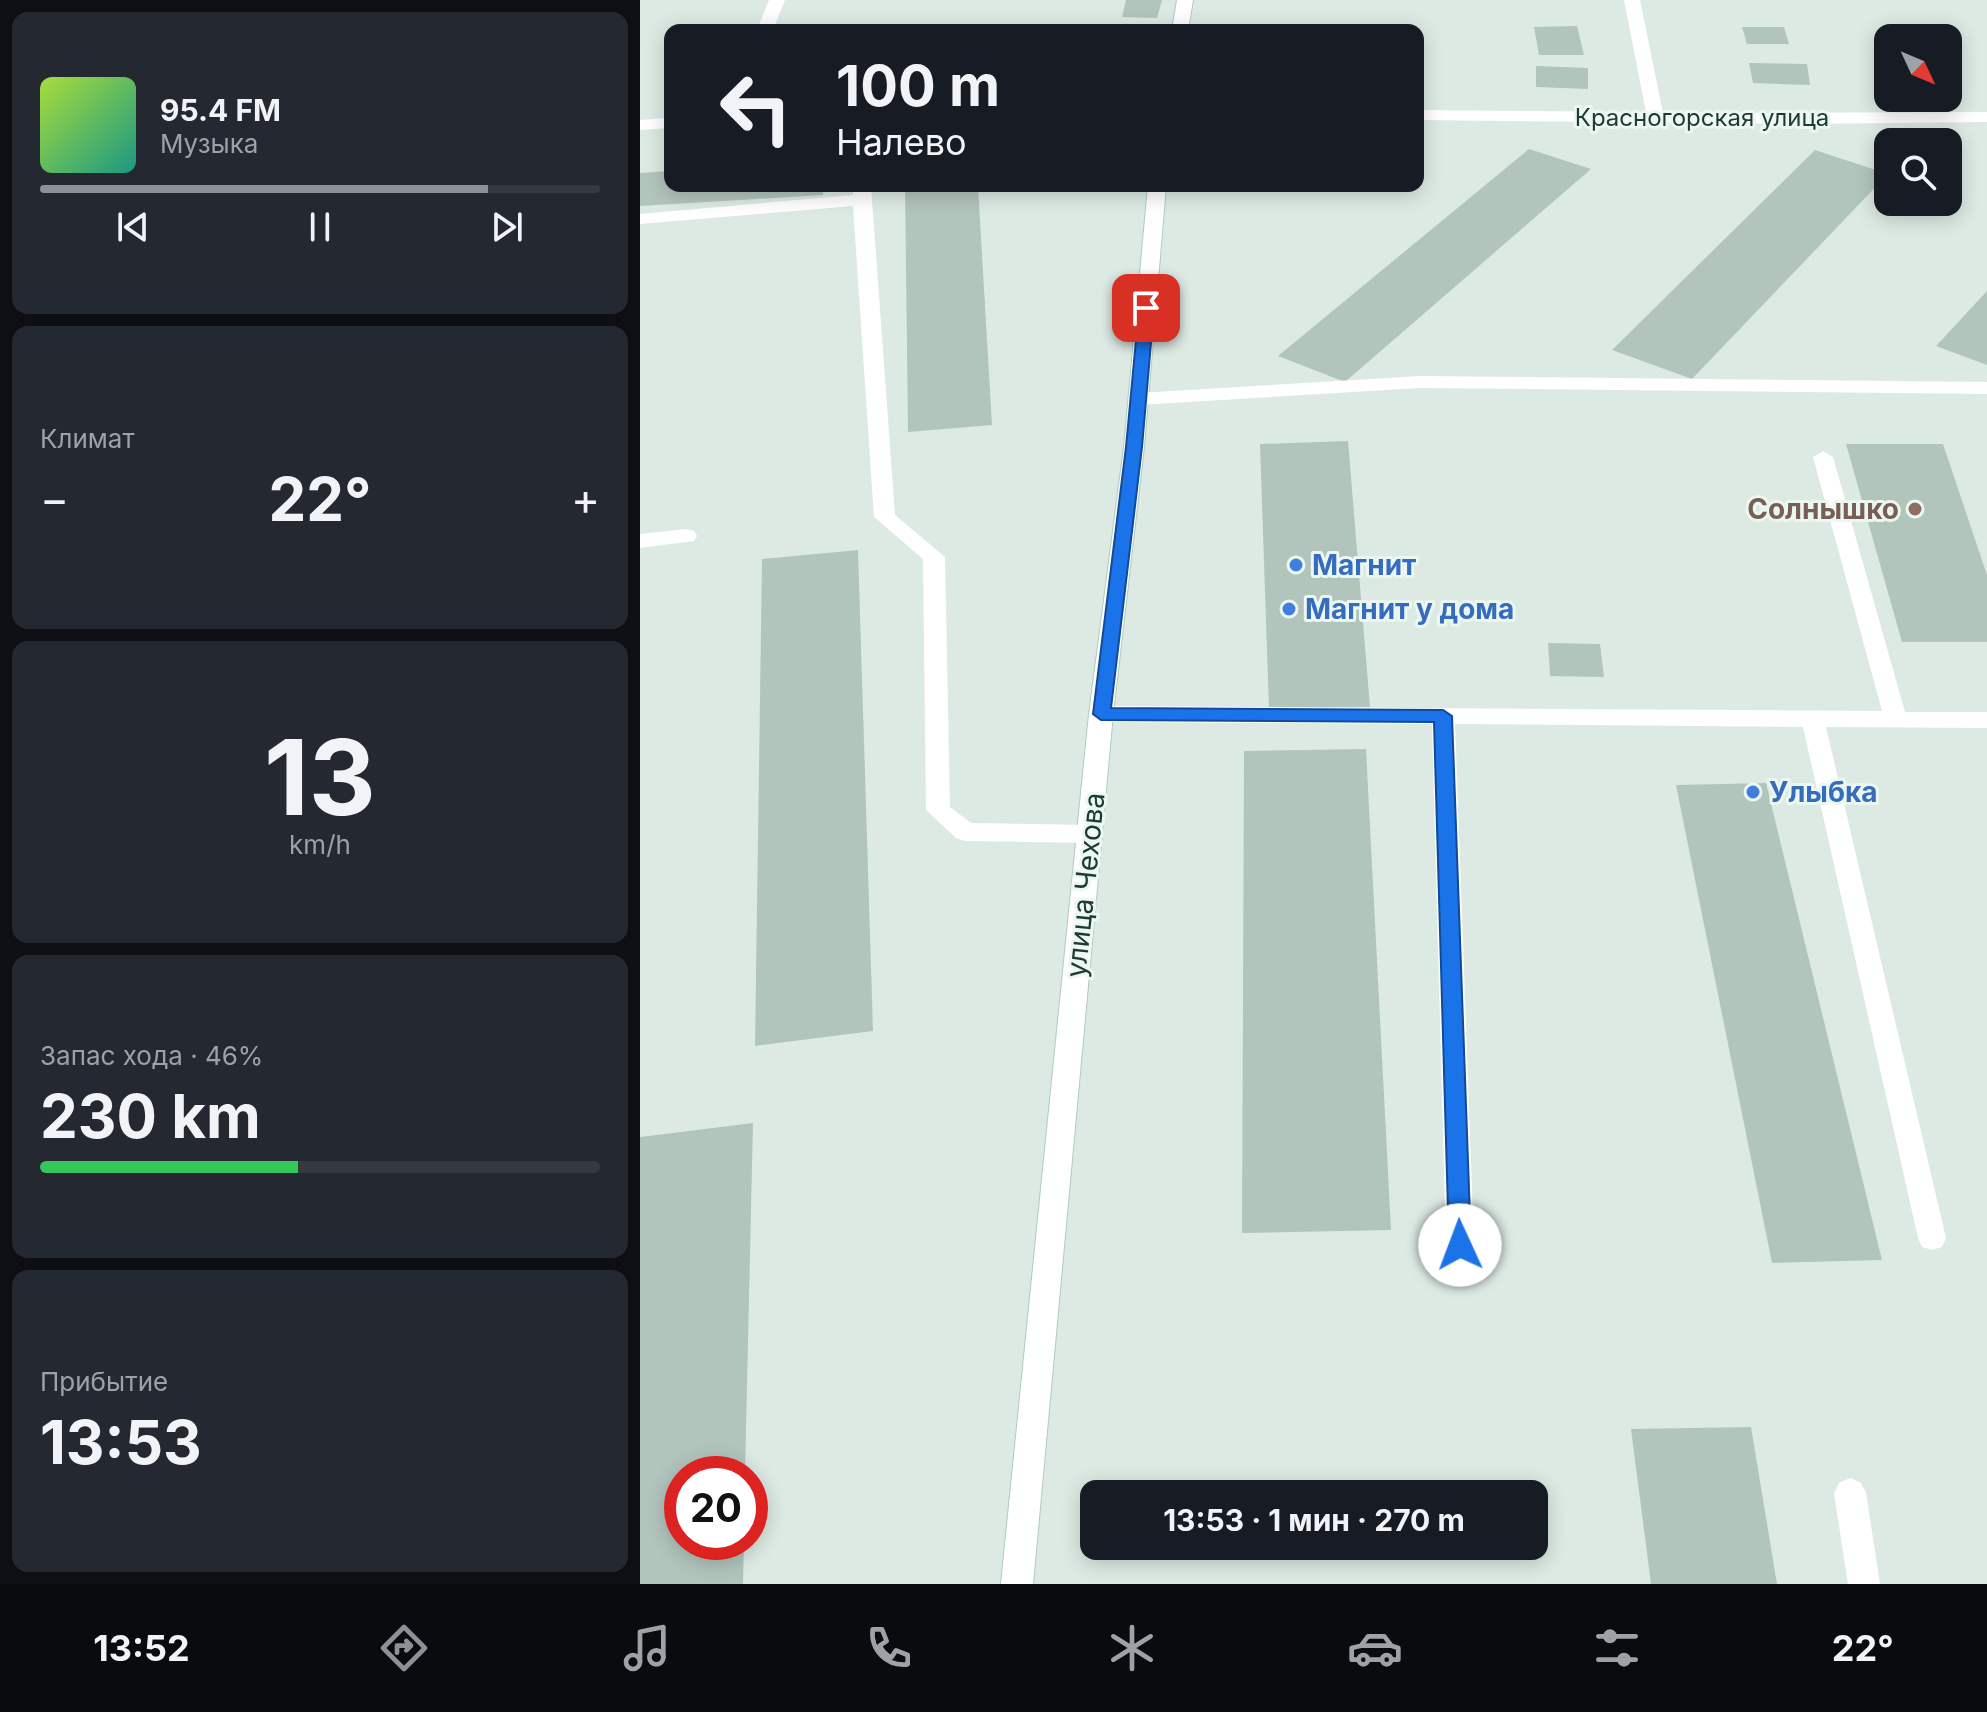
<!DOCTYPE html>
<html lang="ru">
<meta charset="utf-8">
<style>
:root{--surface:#171b24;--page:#242831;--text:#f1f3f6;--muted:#9ea1a6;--line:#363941;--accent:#8c9099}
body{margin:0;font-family:Inter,sans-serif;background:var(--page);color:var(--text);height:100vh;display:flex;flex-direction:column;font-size:30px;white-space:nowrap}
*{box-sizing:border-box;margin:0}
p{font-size:26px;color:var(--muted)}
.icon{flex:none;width:44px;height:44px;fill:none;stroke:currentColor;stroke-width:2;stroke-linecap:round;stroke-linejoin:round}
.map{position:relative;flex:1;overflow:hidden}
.side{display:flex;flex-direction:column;gap:12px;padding:12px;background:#0d0f14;width:640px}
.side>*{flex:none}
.guide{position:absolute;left:24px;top:24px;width:760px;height:168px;border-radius:16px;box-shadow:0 4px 20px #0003;background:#171b24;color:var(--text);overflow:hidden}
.needle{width:52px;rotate:134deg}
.buttons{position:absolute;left:1234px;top:24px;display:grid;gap:16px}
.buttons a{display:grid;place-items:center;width:88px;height:88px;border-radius:16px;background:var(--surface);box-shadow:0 4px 20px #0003;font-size:40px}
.speed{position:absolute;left:24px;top:1456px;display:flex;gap:16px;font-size:40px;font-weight:700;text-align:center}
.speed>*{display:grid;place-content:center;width:104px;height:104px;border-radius:50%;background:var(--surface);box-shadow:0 4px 20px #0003;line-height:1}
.speed .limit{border:12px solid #d22;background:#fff;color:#111}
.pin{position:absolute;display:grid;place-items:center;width:68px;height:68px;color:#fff;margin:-34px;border-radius:16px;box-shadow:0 4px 12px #0006}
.me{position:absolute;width:88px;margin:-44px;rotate:358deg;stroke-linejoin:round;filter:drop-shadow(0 0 6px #0008)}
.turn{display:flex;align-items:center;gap:28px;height:168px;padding:0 40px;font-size:36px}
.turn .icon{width:104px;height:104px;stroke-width:2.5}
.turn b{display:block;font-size:56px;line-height:68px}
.big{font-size:60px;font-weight:700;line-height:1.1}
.side .widget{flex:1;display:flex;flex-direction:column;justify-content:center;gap:12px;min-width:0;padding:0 28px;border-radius:16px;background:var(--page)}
.side .dial{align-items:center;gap:0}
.dial b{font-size:104px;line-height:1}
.song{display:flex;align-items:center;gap:24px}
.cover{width:96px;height:96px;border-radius:12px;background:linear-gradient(135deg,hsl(80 70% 55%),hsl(170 70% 35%))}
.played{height:8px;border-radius:4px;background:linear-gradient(90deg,var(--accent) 80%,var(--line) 80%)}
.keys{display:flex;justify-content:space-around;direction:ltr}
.heat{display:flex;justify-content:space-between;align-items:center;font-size:44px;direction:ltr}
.charge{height:12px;border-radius:6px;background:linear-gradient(90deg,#34c759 46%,var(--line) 0)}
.trip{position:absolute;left:440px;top:1480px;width:468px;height:80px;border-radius:16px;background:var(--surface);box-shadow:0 4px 20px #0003;font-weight:700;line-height:80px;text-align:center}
.tabs{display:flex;height:128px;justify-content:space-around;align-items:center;background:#090b0e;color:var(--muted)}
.tabs .icon{width:56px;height:56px}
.tabs .active{color:var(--accent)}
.tabs b{font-size:36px;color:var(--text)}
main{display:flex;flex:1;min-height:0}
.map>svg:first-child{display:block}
.building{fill:#b2c5bd}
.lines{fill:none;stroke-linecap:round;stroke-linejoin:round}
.secondary-casing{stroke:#afcbc1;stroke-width:2}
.lane{fill:#fff;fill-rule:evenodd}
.street{fill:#fff;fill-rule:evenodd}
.secondary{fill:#fff;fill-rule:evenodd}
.route{fill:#1a73e8;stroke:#114b97;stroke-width:2}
.education-dot{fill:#8d6e63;stroke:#edf7f2;stroke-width:3}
.shop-dot{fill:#3f7fe0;stroke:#edf7f2;stroke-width:3}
.labels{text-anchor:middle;stroke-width:6;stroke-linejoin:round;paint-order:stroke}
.far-street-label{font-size:24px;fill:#1d3a33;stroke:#edf7f2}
.education-label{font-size:28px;font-weight:bold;fill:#785e54;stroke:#edf7f2;text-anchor:end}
.shop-label{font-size:28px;font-weight:bold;fill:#366cbe;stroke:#edf7f2;text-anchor:start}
.street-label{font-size:28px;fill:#1d3a33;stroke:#edf7f2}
</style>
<main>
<section class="side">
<div class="widget">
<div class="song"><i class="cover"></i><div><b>95.4 FM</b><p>Музыка</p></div></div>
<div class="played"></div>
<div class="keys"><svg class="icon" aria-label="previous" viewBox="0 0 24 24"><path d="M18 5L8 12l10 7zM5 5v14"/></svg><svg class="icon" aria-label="pause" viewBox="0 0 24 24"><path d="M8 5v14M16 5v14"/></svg><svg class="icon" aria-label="next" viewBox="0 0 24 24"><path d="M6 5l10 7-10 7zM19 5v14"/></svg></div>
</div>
<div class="widget"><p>Климат</p>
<div class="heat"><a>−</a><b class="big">22°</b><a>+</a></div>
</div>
<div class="widget dial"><b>13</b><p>km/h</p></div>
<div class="widget"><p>Запас хода · 46%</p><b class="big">230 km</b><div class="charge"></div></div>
<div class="widget"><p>Прибытие</p><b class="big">13:53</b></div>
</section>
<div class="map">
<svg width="1347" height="1584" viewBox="0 0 1347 1584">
<rect width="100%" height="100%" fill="#ddeae4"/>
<g class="building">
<polygon points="486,0 522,0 517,18 482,17"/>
<polygon points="374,24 403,25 401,30 372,30"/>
<polygon points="937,26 944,55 899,55 894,27"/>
<polygon points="1102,27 1144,27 1149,44 1107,44"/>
<polygon points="1109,63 1167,64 1170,85 1113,83"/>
<polygon points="896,66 948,68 948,89 896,87"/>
<polygon points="1234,67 1248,67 1248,87 1239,87"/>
<polygon points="889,149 951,169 705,382 638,356"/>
<polygon points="1175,150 1248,174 1052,379 972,350"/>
<polygon points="30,171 30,186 184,186 183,195 0,206 0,173"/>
<polygon points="265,186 338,186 352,425 268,432"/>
<polygon points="1347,291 1347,365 1296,346"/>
<polygon points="708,441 730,707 629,709 620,444"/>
<polygon points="1206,444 1303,444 1347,575 1347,642 1262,642"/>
<polygon points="218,550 233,1031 115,1046 122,559"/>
<polygon points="908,643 960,644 964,677 910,676"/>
<polygon points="726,749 751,1230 602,1233 604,751"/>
<polygon points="1126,783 1242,1260 1132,1263 1036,785"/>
<polygon points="113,1123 105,1474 42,1474 42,1542 104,1542 103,1584 0,1584 0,1137"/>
<polygon points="1111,1427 1137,1584 1011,1584 991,1429"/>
</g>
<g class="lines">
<g class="secondary-casing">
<g id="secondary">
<polygon points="537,0 553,0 548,30 532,30"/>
<polygon points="508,186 526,186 504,447 473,714 393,1584 361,1584 449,714 484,447"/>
</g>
</g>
<g class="lane">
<polygon points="780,376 1347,382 1347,394 780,388 498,405 488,399 498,393"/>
<polygon points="1183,451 1193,457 1265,712 1347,712 1347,728 1186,727 1306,1238 1302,1247 1292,1250 1282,1247 1278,1238 1163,727 815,724 834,1245 830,1254 820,1257 810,1254 806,1245 792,724 461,722 453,720 449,714 453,708 461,706 1242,711 1173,457"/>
<polygon points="46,529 54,531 57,536 54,541 0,548 0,534"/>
<polygon points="1210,1478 1221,1483 1226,1493 1240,1584 1208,1584 1194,1493 1199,1483"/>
</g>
<g class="street">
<polygon points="129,0 145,0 133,30 117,30"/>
<polygon points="984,0 1000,0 1023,113 1347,112 1347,122 1153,124 778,120 778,110 1006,112"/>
<polygon points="30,118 30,128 0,130 0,120"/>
<polygon points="213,186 231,186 255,515 305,557 310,807 331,823 450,825 459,828 462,834 459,840 450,843 325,841 316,838 286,810 283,559 234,517 213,206 0,224 0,214 213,195"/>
</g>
<use href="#secondary" class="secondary"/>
</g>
<polygon class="route" points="506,303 514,308 502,447 471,708 803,710 812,716 831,1245 828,1251 820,1254 812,1251 809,1245 794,722 461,720 453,714 486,447 499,308"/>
<circle class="education-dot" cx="1275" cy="509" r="8"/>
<g class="shop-dot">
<circle cx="656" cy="565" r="8"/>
<circle cx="649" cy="609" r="8"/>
<circle cx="1113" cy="792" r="8"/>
</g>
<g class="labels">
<g class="far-street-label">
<text x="1062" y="126">Красногорская улица</text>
</g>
<g class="education-label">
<text x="1259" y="519">Солнышко</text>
</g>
<g class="shop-label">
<text x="672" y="575">Магнит</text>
<text x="665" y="619">Магнит у дома</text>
<text x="1129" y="802">Улыбка</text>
</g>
<g class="street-label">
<text transform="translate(445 885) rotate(-84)" y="10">улица Чехова</text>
</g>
</g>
</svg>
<div class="buttons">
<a><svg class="needle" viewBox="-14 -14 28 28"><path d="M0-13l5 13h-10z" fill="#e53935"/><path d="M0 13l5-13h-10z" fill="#9ea1a6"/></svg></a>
<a><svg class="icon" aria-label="search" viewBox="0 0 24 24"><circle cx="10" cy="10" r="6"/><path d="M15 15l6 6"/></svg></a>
</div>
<div class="speed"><div class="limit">20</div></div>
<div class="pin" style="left:506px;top:308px;background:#d93025"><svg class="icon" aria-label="arrive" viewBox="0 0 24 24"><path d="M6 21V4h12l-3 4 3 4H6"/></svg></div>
<svg class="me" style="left:820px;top:1245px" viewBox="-20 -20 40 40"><circle r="19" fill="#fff"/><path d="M0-13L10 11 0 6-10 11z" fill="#1a73e8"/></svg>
<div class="trip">13:53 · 1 мин · 270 m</div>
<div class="guide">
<div class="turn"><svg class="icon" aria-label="left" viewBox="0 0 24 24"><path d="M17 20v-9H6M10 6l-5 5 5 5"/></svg><div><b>100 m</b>Налево</div></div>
</div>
</div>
</main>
<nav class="tabs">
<b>13:52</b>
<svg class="icon active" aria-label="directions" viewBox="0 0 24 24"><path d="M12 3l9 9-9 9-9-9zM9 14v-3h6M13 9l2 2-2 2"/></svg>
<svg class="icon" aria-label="music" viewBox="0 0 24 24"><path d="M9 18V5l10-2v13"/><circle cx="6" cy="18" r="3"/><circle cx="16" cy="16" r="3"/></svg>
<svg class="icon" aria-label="phone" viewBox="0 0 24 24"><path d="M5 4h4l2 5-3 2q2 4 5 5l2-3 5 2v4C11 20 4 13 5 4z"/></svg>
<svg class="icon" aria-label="climate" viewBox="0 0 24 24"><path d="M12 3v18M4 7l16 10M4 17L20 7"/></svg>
<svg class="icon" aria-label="car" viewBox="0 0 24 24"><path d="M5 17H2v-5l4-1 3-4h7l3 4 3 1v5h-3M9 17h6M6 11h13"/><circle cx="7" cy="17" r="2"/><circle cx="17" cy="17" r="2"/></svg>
<svg class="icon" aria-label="filters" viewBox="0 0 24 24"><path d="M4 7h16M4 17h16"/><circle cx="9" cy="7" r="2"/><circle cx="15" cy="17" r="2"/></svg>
<b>22°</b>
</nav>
